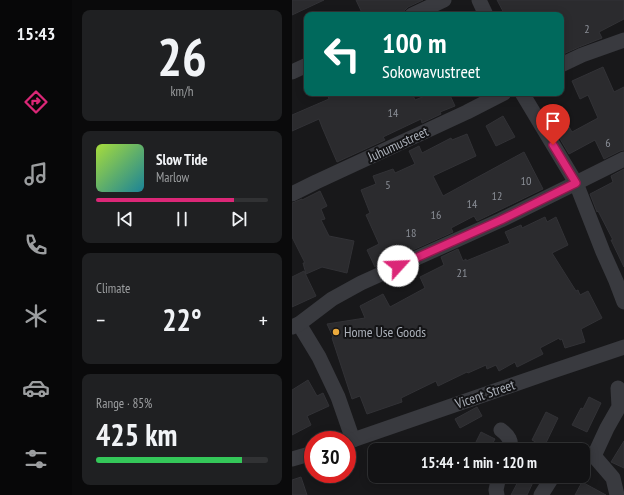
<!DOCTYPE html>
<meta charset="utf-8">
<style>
:root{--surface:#121214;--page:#1f2022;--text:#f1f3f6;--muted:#9c9ea0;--line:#313234;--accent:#db2777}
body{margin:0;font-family:"PT Sans Narrow",sans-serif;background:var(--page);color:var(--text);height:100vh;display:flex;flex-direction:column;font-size:15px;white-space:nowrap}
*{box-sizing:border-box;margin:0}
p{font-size:13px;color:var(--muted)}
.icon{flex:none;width:22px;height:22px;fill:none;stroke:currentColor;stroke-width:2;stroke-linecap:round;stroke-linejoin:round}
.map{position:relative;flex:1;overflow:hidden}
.drawer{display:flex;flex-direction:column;gap:10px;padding:10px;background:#0a0a0b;width:220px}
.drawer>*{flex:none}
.guide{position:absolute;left:12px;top:12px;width:260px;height:84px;border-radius:8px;box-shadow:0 2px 10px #0003,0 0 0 1px var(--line);background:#00695c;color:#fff;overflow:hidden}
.speed{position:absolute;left:12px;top:431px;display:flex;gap:8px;font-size:20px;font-weight:700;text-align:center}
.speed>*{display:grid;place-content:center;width:52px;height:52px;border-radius:50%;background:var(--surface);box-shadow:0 2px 10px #0003,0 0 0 1px var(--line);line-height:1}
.speed .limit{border:6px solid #d22;background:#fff;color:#111}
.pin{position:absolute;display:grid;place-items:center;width:34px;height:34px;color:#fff;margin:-41px -17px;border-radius:50% 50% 50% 0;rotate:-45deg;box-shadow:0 0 4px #0007}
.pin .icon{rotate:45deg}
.me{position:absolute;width:44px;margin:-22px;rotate:65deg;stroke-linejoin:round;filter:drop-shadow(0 0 3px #0008)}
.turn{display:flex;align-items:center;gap:14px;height:84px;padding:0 12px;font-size:18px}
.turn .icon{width:52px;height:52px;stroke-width:2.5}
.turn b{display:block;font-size:28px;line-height:34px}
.big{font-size:30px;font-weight:600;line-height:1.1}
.drawer .tile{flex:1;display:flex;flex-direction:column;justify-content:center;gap:6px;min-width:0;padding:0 14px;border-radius:8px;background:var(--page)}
.drawer .dial{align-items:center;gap:0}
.dial b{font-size:52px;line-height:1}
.song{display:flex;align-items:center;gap:12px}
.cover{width:48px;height:48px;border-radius:6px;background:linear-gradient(135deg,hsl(80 70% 55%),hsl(190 70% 35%))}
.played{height:4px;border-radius:2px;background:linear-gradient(90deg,var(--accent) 80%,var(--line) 80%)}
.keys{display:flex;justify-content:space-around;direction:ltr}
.heat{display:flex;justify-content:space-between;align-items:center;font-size:22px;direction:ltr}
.charge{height:6px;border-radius:3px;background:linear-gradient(90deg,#34c759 85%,var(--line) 0)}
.trip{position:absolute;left:76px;top:443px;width:222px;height:40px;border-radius:8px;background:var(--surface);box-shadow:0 2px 10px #0003,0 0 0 1px var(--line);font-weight:600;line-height:40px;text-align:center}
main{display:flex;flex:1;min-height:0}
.tab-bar{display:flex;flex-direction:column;width:72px;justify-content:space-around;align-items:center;background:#070708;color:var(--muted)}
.tab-bar .icon{width:28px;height:28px}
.tab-bar .selected{color:var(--accent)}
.tab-bar b{font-size:18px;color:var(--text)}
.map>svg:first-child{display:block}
.building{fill:#2b2b2e;stroke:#323236}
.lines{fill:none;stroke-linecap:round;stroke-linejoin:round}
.minor{stroke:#393a3f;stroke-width:15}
.route-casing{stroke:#8e194d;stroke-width:10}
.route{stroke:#db2777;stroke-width:7}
.poi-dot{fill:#edab3d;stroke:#131315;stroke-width:1.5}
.labels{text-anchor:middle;stroke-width:4;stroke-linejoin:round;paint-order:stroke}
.number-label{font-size:12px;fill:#8a8e96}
.street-label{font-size:14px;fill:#abb0b9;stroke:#131315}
.poi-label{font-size:14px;fill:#abb0b9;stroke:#131315;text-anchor:start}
</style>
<main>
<nav class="tab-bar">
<b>15:43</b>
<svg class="icon selected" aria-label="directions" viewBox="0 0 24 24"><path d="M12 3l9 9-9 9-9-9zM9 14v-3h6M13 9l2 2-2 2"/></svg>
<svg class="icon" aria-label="music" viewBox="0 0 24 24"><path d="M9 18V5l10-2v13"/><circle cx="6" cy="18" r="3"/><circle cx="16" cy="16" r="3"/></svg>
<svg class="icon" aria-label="phone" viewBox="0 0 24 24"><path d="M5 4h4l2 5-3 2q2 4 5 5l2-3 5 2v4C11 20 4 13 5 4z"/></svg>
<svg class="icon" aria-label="climate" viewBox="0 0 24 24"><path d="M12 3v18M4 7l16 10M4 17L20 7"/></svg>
<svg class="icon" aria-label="car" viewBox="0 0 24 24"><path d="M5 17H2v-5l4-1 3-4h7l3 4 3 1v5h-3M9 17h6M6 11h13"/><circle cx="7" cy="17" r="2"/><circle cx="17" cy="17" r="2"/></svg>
<svg class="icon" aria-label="filters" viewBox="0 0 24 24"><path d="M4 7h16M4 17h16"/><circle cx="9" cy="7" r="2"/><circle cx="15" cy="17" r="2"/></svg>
</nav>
<section class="drawer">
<div class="tile dial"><b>26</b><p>km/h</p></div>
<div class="tile">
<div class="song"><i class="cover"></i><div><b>Slow Tide</b><p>Marlow</p></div></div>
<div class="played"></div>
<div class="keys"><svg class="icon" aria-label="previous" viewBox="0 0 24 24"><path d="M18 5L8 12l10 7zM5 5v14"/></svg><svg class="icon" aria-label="pause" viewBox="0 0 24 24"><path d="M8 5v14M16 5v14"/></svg><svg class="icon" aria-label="next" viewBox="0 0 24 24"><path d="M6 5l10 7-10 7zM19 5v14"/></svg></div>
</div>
<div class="tile"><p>Climate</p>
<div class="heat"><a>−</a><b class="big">22°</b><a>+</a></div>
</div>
<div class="tile"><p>Range · 85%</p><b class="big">425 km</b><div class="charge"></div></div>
</section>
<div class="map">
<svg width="332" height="495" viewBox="0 0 332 495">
<rect width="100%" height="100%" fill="#18181a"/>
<g class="building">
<polygon points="0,0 32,0 0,15"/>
<polygon points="64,0 131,0 116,7 113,10 111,13 107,15 71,15"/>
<polygon points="205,0 332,0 332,19 307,32 310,38 287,47 269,55 269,15 213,15"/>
<polygon points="311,67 322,92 332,87 332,150 328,151 312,159 303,140 277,154 264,132 276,125 280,132 306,118 296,95 288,99 280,81"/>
<polygon points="35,93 120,93 123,100 140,93 157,93 163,106 148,112 149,114 130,123 129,119 91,137 93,140 45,162 30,127 27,119 0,131 0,115 37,99"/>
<polygon points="211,116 223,137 204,146 194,126"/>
<polygon points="175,134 184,156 141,176 151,196 232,152 251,189 185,221 182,216 159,228 161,232 83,267 75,250 87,244 74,215 78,213 69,190 84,184 81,176 101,169 103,173 123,164 117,151 127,146 130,153 159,138 160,140"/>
<polygon points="332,169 332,267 319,240 321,240 306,211 305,212 298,194 321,182 319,176"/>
<polygon points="28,191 35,206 29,209 33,219 29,220 37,236 62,241 55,273 30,267 14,274 11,263 13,263 0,237 0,203 10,199 10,200"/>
<polygon points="253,217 255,222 264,217 276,245 260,253 284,291 286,290 288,295 296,291 310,318 289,329 293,342 273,348 270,339 268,340 267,338 248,348 251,354 225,367 223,362 207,371 204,365 195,369 194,365 176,373 175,372 146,386 144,381 109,398 110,402 75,414 68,396 60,399 40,338 41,337 35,324 73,318 68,306 91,294 98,307 133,288 128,277 152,265 149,257 166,249 171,261 174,259 174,261 218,243 213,232 229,225 230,228"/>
<polygon points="12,271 24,296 0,307 0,277"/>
<polygon points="16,380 25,396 31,393 37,406 15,416 19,425 0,435 0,390"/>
<polygon points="297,397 309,403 295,432 280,425 289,408 291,409"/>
<polygon points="185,407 190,416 168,428 163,419"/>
<polygon points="254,412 266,418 252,447 240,440"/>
<polygon points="189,432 203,439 197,450 180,450"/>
<polygon points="332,441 332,468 319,462"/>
<polygon points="229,476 244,476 235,495 219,495"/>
<polygon points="9,477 15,495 0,495 0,480"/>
<polygon points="290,482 314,495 283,495"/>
</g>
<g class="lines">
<g class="minor">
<polyline points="187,0 194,15"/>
<polyline points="120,15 152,0"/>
<polyline points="269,65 290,55 332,40"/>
<polyline points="0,72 15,65"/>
<polyline points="230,93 284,183 311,252 324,281 332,302"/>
<polyline points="0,194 24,182 175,112 212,93"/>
<polyline points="7,324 27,357 46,397 61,440"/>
<polyline points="0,327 7,324 40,299 69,283 209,220 284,183 332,159"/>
<path d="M209,430C216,435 221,442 217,450"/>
<polyline points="55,442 258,372 332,347"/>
<polyline points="0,459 21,453"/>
<polyline points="205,495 204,490 207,476"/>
<polyline points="249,495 261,476"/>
<polyline points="325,495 321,478 302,456 315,428 327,407 326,388"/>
</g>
</g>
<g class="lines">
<g class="route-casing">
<polyline id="route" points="106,266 209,220 284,183 261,145"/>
</g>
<use href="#route" class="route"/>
</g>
<circle class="poi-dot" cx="44" cy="332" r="4"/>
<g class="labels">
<g class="number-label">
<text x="295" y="33">2</text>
<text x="101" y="117">14</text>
<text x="316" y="147">6</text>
<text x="234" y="185">10</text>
<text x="96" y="189">5</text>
<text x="205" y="200">12</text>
<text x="180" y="208">14</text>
<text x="144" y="219">16</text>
<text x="119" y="237">18</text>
<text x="170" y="277">21</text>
</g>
<g class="street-label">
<text transform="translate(106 144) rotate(-25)" y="5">Juhumustreet</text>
<text transform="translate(193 394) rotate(-19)" y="5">Vicent Street</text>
</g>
<g class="poi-label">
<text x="52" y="337">Home Use Goods</text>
</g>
</g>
</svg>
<div class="speed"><div class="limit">30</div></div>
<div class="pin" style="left:261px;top:145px;background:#d93025"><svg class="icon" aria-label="arrive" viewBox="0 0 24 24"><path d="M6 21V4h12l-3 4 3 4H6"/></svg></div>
<svg class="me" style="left:106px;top:266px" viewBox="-20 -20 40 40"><circle r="19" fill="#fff"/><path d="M0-13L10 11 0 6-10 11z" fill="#db2777"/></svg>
<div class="trip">15:44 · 1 min · 120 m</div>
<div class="guide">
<div class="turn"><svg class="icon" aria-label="left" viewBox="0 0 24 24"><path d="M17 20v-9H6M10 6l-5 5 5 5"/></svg><div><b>100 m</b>Sokowavustreet</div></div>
</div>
</div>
</main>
